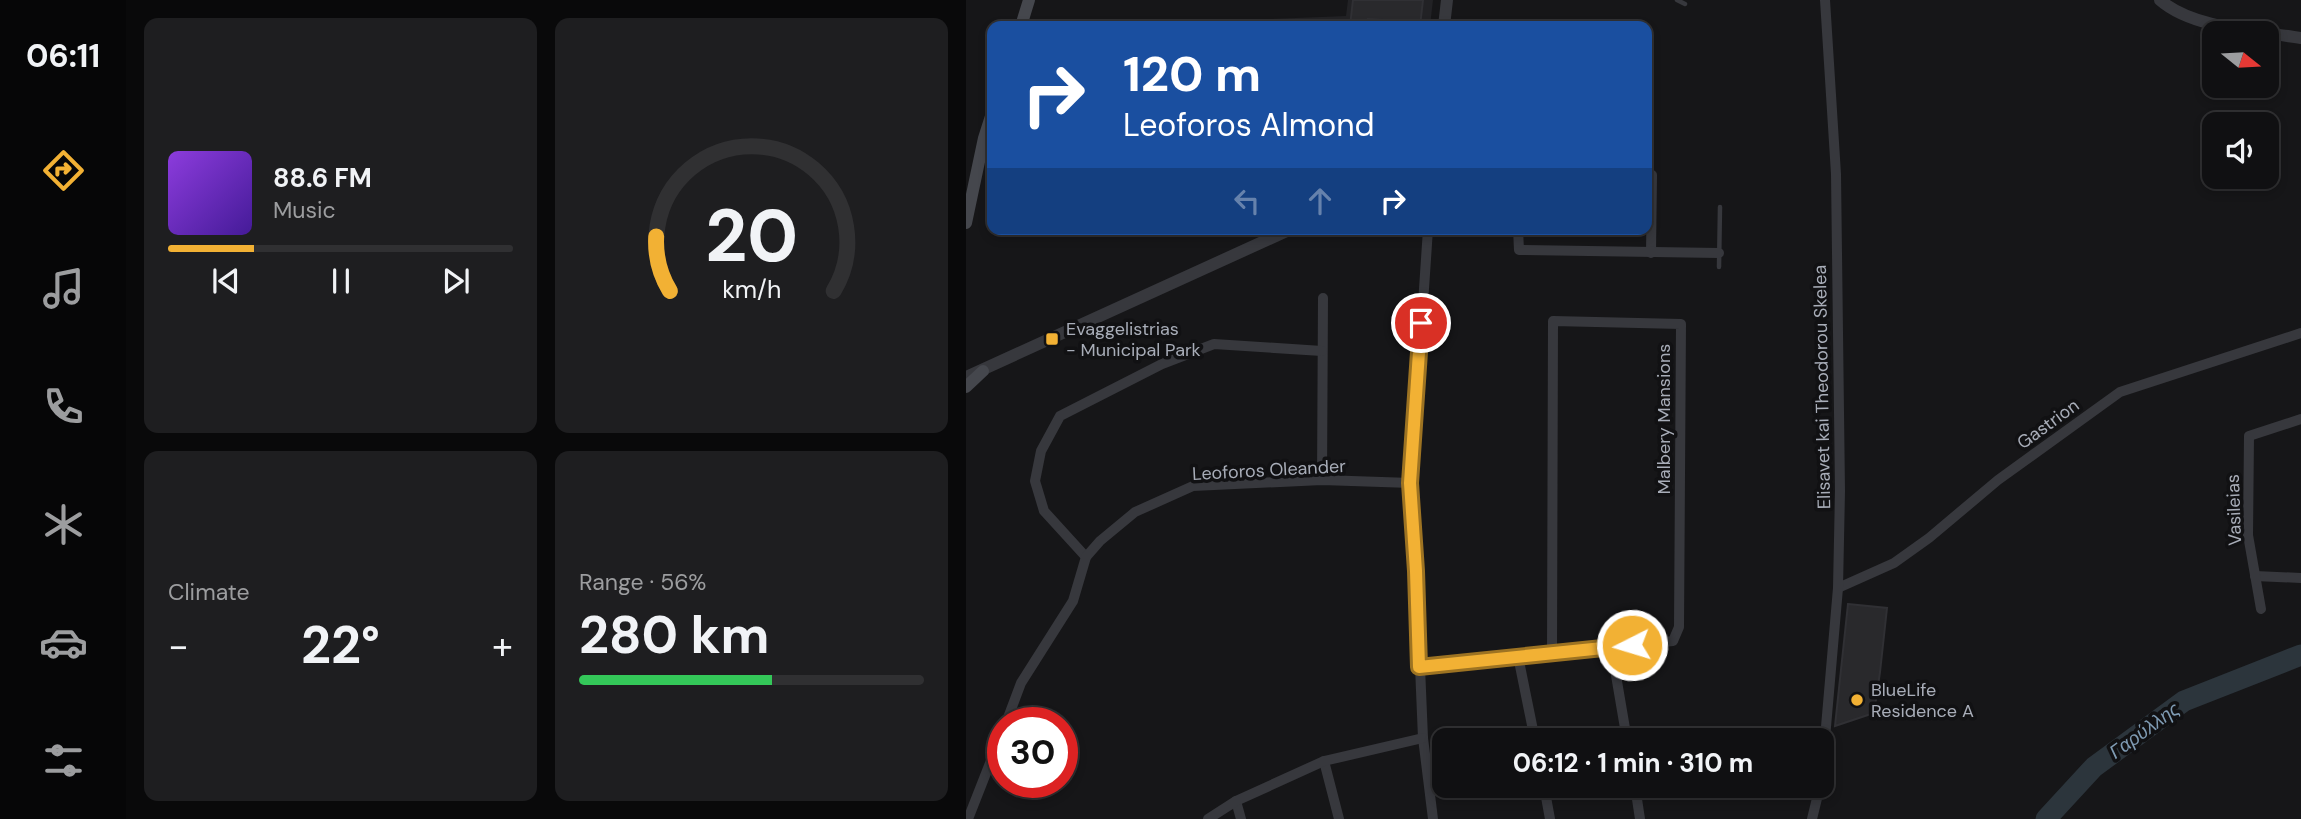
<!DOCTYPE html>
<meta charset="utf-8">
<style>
:root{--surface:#101012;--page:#1e1e20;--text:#f1f3f6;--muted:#9c9d9f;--line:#303032;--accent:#f2b134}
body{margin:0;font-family:"DM Sans",sans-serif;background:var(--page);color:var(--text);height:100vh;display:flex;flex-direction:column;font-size:26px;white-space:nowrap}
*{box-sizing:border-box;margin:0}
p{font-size:23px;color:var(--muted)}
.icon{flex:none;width:38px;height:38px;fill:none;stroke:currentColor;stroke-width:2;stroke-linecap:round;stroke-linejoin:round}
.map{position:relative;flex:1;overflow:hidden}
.drawer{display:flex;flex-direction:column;gap:18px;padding:18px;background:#09090a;width:840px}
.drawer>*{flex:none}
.banner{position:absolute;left:21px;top:21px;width:665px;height:214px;border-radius:14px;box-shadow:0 4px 10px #0003,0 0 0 2px var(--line);background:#1a4fa0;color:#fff;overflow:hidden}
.needle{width:46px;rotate:108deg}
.buttons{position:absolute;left:1236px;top:21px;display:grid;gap:14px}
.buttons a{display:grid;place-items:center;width:77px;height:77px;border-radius:14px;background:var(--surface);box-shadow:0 4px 10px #0003,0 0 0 2px var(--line);font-size:35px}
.speed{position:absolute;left:21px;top:707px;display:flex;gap:14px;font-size:35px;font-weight:700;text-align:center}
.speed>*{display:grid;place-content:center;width:91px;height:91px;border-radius:50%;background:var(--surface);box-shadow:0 4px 10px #0003,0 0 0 2px var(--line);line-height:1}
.speed .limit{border:10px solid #d22;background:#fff;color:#111}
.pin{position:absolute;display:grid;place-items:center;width:60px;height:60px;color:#fff;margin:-30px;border:4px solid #fff;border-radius:50%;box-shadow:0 2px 7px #0007}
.me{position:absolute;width:77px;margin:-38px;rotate:265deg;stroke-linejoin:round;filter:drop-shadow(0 0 5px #0008)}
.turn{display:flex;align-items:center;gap:24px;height:147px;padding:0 21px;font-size:32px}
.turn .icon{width:91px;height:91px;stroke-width:2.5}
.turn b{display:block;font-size:49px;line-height:60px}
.lanes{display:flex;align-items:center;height:66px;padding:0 21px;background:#0003;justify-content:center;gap:35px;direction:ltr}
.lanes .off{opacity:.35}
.big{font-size:52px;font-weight:700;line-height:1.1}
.drawer .widget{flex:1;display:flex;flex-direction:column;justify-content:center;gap:10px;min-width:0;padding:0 24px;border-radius:14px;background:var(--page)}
.drawer .dial{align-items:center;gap:0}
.dial svg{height:182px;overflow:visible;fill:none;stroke:var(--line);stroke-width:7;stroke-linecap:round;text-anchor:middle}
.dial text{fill:var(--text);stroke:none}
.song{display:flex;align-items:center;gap:21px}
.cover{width:84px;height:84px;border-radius:10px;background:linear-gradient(135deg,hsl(270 70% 55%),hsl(260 70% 35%))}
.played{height:7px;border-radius:4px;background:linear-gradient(90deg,var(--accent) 25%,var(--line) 25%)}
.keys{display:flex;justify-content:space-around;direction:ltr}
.heat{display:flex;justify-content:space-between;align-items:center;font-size:38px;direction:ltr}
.charge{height:10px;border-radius:5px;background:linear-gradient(90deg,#34c759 56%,var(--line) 0)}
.drawer .tiles{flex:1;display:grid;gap:18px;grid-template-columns:repeat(2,1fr)}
.trip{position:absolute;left:466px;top:728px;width:402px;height:70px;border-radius:14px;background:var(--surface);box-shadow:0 4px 10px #0003,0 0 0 2px var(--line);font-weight:700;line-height:70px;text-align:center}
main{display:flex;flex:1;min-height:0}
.dock{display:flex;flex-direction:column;width:126px;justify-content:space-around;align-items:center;background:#060607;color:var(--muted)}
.dock .icon{width:49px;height:49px}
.dock .current{color:var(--accent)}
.dock b{font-size:32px;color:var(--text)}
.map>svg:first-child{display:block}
.built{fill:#222225}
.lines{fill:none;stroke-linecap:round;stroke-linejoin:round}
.river{stroke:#2c353c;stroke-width:21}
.building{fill:#29292c;stroke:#303034;stroke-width:2}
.service{stroke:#37383d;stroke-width:4.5}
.minor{stroke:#37383d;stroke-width:10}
.tertiary{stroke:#37383d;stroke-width:12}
.secondary{stroke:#45474d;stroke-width:12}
.route-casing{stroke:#9d7322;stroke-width:18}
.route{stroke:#f2b134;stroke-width:12}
.poi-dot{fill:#f2b134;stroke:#111113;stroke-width:2.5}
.labels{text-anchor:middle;stroke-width:7;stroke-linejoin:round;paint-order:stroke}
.poi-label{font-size:18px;fill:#a8adb8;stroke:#111113;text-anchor:start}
.street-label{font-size:18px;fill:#a8adb8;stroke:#111113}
.water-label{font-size:19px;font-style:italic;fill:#7f9bb3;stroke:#111113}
</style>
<main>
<nav class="dock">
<b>06:11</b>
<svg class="icon current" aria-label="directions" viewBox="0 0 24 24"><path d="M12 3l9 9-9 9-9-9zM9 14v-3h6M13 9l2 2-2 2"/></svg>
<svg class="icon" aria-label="music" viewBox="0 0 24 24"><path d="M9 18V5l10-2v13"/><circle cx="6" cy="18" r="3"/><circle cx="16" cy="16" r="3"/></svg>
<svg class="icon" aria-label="phone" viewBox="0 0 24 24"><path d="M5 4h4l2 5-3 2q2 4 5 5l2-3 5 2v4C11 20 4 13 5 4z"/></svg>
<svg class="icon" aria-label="climate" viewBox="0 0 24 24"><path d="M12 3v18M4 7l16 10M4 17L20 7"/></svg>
<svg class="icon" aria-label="car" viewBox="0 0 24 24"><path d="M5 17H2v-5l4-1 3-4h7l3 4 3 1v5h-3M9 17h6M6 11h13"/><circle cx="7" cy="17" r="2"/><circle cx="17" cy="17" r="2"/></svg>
<svg class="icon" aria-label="filters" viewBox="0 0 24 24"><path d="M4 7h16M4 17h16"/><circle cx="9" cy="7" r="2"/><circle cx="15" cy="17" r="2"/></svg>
</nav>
<section class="drawer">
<div class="tiles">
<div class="widget">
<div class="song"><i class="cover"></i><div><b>88.6 FM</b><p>Music</p></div></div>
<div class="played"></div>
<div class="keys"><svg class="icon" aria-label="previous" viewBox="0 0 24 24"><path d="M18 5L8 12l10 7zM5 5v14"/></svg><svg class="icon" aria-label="pause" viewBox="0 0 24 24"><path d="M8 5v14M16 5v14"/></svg><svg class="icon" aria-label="next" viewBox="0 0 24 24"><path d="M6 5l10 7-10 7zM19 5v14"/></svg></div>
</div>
<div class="widget dial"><svg viewBox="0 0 100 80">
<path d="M14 69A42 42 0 1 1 86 69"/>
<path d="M14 69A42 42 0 0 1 8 45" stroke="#f2b134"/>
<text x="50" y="56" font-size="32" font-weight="700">20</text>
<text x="50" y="72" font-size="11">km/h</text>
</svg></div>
<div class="widget"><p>Climate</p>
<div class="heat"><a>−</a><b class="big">22°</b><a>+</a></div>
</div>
<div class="widget"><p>Range · 56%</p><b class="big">280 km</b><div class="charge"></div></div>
</div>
</section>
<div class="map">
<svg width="1335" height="819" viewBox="0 0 1335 819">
<rect width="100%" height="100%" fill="#161618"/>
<polygon class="built" points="382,0 467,0 464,26 305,26 304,19 380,16"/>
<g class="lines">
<polyline class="river" points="1080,819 1128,767 1218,701 1335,655"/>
</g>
<g class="building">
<polygon points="387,0 457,0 454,26 431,26 432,21 402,19 402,26 384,26"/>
<polygon points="882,604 921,608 914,672 908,713 869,726"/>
</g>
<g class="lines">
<g class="service">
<polyline points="711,0 719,4"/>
<polyline points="753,267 754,207"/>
</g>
<g class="minor">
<polyline points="681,175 686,175 685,253"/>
<polyline points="462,229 445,483 450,571 457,738 467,819"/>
<polyline points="552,229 553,250 753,253"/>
<polyline points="356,480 357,298"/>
<polyline points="120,557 78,511 69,481 75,451 94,416 196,364 248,344 356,351"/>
<polyline points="1289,576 1335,578"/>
<polyline points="872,588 928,563 963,538 1032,480 1154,392 1335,333"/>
<polyline points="1295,609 1282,535 1283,436 1335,419"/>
<polyline points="645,646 661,740"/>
<polyline points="552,656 569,740"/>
<polyline points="453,667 707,641 713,627 715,324 587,321 586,653"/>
<polyline points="40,723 55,683 107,601 120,557 134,541 169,512 227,486 356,480 445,483"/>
<polyline points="358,761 373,819"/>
<polyline points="856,773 872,588 874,491 870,174 859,0"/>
<polyline points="578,786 584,819"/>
<polyline points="669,786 674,819"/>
<polyline points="270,801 275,819"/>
<polyline points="2,819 37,730"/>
<polyline points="242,819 270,801 358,761 457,738"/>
<polyline points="846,819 854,786"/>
</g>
<g class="tertiary">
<path d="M1194,0C1227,29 1292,31 1335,38"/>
<polyline points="478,26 481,0"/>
<polyline points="0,377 325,229"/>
</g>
<g class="secondary">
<polyline points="55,26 63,0"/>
<polyline points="0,223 18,138 26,113"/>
<polyline points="0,387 17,371"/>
</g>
</g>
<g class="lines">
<g class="route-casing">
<polyline id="route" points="455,323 444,483 450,571 453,667 666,645"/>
</g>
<use href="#route" class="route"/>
</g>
<g class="poi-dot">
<rect x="79" y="332" width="14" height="14" rx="3.5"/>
<circle cx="891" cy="700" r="7"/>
</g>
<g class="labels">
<g class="poi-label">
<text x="100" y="335">Evaggelistrias<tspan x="100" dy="21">- Municipal Park</tspan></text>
<text x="905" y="696">BlueLife<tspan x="905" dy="21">Residence A</tspan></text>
</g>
<g class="street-label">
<text transform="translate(856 387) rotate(-91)" y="6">Elisavet kai Theodorou Skelea</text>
<text transform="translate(698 419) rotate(-90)" y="6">Malbery Mansions</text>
<text transform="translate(1082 424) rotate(-36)" y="6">Gastrion</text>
<text transform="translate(303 470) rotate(-3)" y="6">Leoforos Oleander</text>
<text transform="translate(1268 510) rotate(-92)" y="6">Vasileias</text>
</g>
<g class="water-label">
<text transform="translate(1178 730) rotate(-36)" y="7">Γαρύλλης</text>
</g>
</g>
</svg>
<div class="buttons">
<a><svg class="needle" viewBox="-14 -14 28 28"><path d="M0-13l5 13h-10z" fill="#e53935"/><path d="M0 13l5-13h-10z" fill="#9c9d9f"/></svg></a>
<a><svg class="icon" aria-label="sound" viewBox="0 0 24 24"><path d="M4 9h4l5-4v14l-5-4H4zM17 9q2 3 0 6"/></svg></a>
</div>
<div class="speed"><div class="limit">30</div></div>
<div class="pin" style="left:455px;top:323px;background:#d93025"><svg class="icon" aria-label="arrive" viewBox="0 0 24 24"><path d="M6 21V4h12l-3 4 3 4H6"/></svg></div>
<svg class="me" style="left:666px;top:645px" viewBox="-20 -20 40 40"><circle r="17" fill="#f2b134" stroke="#fff" stroke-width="3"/><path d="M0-11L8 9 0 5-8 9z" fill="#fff"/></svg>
<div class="trip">06:12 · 1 min · 310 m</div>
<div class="banner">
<div class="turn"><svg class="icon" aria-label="right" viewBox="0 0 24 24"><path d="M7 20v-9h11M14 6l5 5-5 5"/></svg><div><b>120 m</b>Leoforos Almond</div></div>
<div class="lanes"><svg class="icon off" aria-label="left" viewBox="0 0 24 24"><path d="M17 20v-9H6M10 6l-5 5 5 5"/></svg><svg class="icon off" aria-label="ahead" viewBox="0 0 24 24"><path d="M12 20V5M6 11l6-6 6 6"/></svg><svg class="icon" aria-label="right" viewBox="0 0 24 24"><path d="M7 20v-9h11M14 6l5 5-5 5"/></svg></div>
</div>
</div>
</main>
